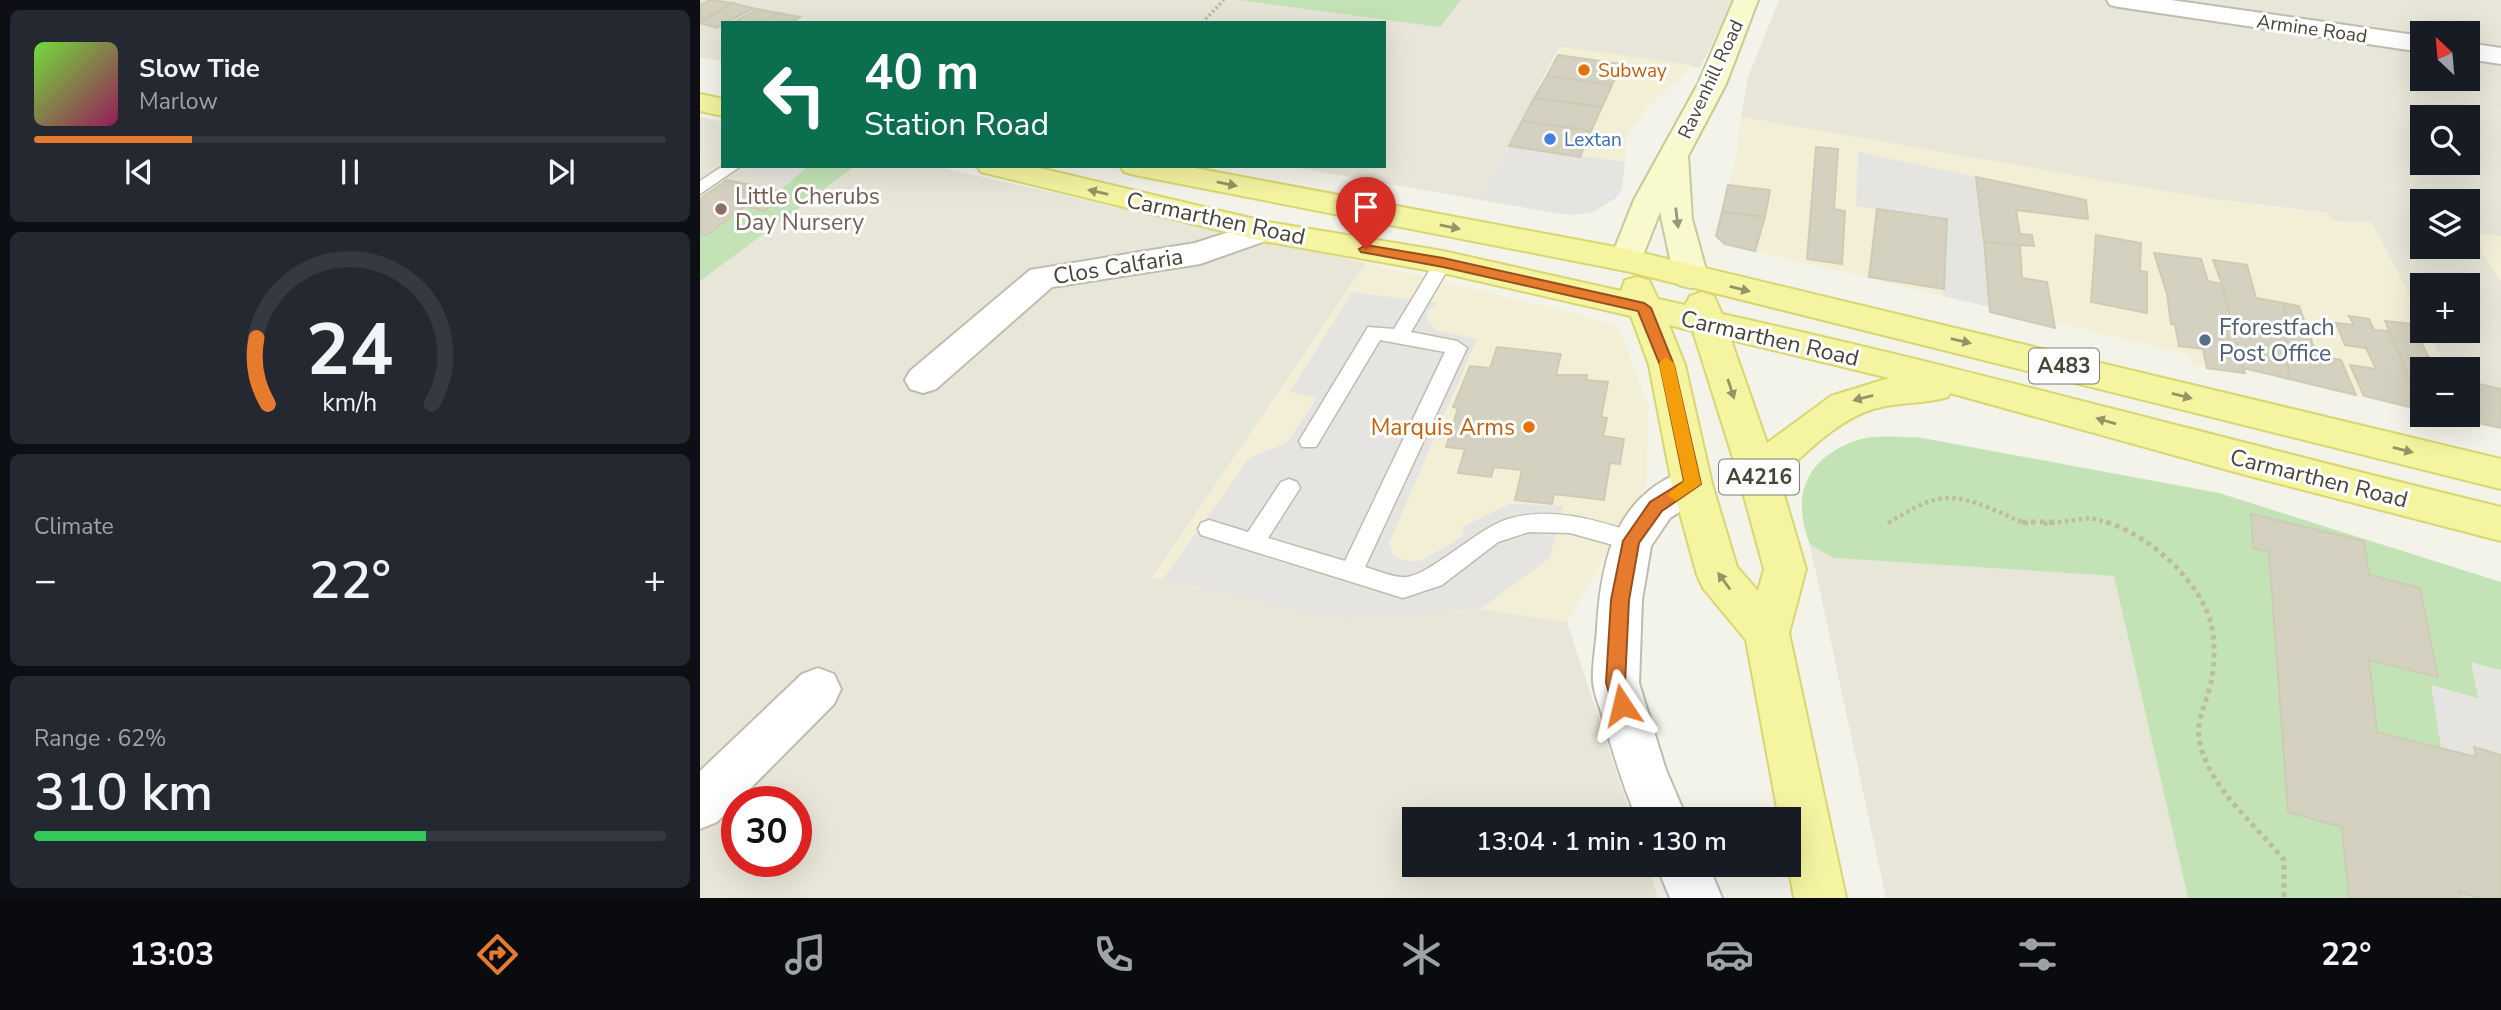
<!DOCTYPE html>
<meta charset="utf-8">
<style>
:root{--surface:#171b24;--page:#242831;--text:#f1f3f6;--muted:#9ea1a6;--line:#363941;--accent:#e67b2e}
body{margin:0;font-family:"Nunito Sans",sans-serif;background:var(--page);color:var(--text);height:100vh;display:flex;flex-direction:column;font-size:26px;white-space:nowrap}
*{box-sizing:border-box;margin:0}
p{font-size:23px;color:var(--muted)}
.icon{flex:none;width:38px;height:38px;fill:none;stroke:currentColor;stroke-width:2;stroke-linecap:round;stroke-linejoin:round}
.map{position:relative;flex:1;overflow:hidden}
.panel{display:flex;flex-direction:column;gap:10px;padding:10px;background:#0d0f14;width:700px}
.panel>*{flex:none}
.hud{position:absolute;left:21px;top:21px;width:665px;height:147px;border-radius:0px;box-shadow:0 7px 28px #0002;background:#0b6e4f;color:#fff;overflow:hidden}
.needle{width:46px;rotate:334deg}
.fabs{position:absolute;left:1710px;top:21px;display:grid;gap:14px}
.fabs a{display:grid;place-items:center;width:70px;height:70px;border-radius:0px;background:var(--surface);box-shadow:0 7px 28px #0002;font-size:35px}
.speed{position:absolute;left:21px;top:786px;display:flex;gap:14px;font-size:35px;font-weight:700;text-align:center}
.speed>*{display:grid;place-content:center;width:91px;height:91px;border-radius:50%;background:var(--surface);box-shadow:0 7px 28px #0002;line-height:1}
.speed .limit{border:10px solid #d22;background:#fff;color:#111}
.pin{position:absolute;display:grid;place-items:center;width:60px;height:60px;color:#fff;margin:-72px -30px;border-radius:50% 50% 50% 0;rotate:-45deg;box-shadow:0 0 7px #0007}
.pin .icon{rotate:45deg}
.me{position:absolute;width:77px;margin:-38px;rotate:350deg;stroke-linejoin:round;filter:drop-shadow(0 0 5px #0008)}
.turn{display:flex;align-items:center;gap:24px;height:147px;padding:0 28px;font-size:32px}
.turn .icon{width:91px;height:91px;stroke-width:2.5}
.turn b{display:block;font-size:49px;line-height:60px}
.big{font-size:52px;font-weight:600;line-height:1.1}
.panel .widget{flex:1;display:flex;flex-direction:column;justify-content:center;gap:10px;min-width:0;padding:0 24px;border-radius:10px;background:var(--page)}
.panel .dial{align-items:center;gap:0}
.dial svg{height:182px;overflow:visible;fill:none;stroke:var(--line);stroke-width:7;stroke-linecap:round;text-anchor:middle}
.dial text{fill:var(--text);stroke:none}
.song{display:flex;align-items:center;gap:21px}
.cover{width:84px;height:84px;border-radius:10px;background:linear-gradient(135deg,hsl(100 70% 55%),hsl(330 70% 35%))}
.played{height:7px;border-radius:4px;background:linear-gradient(90deg,var(--accent) 25%,var(--line) 25%)}
.keys{display:flex;justify-content:space-around;direction:ltr}
.heat{display:flex;justify-content:space-between;align-items:center;font-size:38px;direction:ltr}
.charge{height:10px;border-radius:5px;background:linear-gradient(90deg,#34c759 62%,var(--line) 0)}
.trip{position:absolute;left:702px;top:807px;width:399px;height:70px;border-radius:0px;background:var(--surface);box-shadow:0 7px 28px #0002;font-weight:600;line-height:70px;text-align:center}
.tab-bar{display:flex;height:112px;justify-content:space-around;align-items:center;background:#090b0e;color:var(--muted)}
.tab-bar .icon{width:49px;height:49px}
.tab-bar .selected{color:var(--accent)}
.tab-bar b{font-size:32px;color:var(--text)}
main{display:flex;flex:1;min-height:0}
.map>svg:first-child{display:block}
.residential{fill:#e7e6d8;fill-rule:evenodd}
.commercial{fill:#f3efd7}
.green{fill:#c3e3b6}
.parking{fill:#e5e4e1}
.building{fill:#d4d1c0;stroke:#cecbb4;stroke-width:2}
.lines{fill:none;stroke-linecap:round;stroke-linejoin:round}
.lane-casing{stroke:#bebdad;stroke-width:3}
.street-casing{stroke:#bebdad;stroke-width:4}
.secondary-casing{stroke:#c8c899;stroke-width:4}
.primary-casing{stroke:#d9d672;stroke-width:4}
.path-far2{stroke:#bebc9f;stroke-width:3.5;stroke-dasharray:2.5 2.5;stroke-linecap:butt}
.path-far1{stroke:#bebc9f;stroke-width:4.5;stroke-dasharray:3.5 3.5;stroke-linecap:butt}
.path{stroke:#bebc9f;stroke-width:5;stroke-dasharray:4.5 4.5;stroke-linecap:butt}
.lane{fill:#fff;fill-rule:evenodd}
.street{fill:#fff;fill-rule:evenodd}
.secondary{fill:#f8facd;fill-rule:evenodd}
.primary{fill:#f5f4a1;fill-rule:evenodd}
.oneway{fill:#959467}
.oneway2{fill:#96967b}
.route{fill:#e67b2e;stroke:#96501e;stroke-width:2}
.slow{fill:#f59e0b}
.food-dot{fill:#e8710a;stroke:#fff;stroke-width:2.5}
.shop-dot{fill:#3f7fe0;stroke:#fff;stroke-width:2.5}
.education-dot{fill:#8d6e63;stroke:#fff;stroke-width:2.5}
.service-dot{fill:#5c6f8a;stroke:#fff;stroke-width:2.5}
.labels{text-anchor:middle;stroke-width:6;stroke-linejoin:round;paint-order:stroke}
.far-street-label{font-size:19px;fill:#464538;stroke:#fff}
.far-food-label{font-size:19px;fill:#c56008;stroke:#fff;text-anchor:start}
.far-shop-label{font-size:19px;fill:#366cbe;stroke:#fff;text-anchor:start}
.shield{fill:#fff;stroke:#7e7d74;stroke-width:2}
.shield-label{font-size:21px;font-weight:bold;fill:#464538}
.education-label{font-size:23px;fill:#785e54;stroke:#fff;text-anchor:start}
.street-label{font-size:23px;fill:#464538;stroke:#fff}
.service-label{font-size:23px;fill:#4e5e75;stroke:#fff;text-anchor:start}
.food-label{font-size:23px;fill:#c56008;stroke:#fff;text-anchor:end}
</style>
<main>
<section class="panel">
<div class="widget">
<div class="song"><i class="cover"></i><div><b>Slow Tide</b><p>Marlow</p></div></div>
<div class="played"></div>
<div class="keys"><svg class="icon" aria-label="previous" viewBox="0 0 24 24"><path d="M18 5L8 12l10 7zM5 5v14"/></svg><svg class="icon" aria-label="pause" viewBox="0 0 24 24"><path d="M8 5v14M16 5v14"/></svg><svg class="icon" aria-label="next" viewBox="0 0 24 24"><path d="M6 5l10 7-10 7zM19 5v14"/></svg></div>
</div>
<div class="widget dial"><svg viewBox="0 0 100 80">
<path d="M14 69A42 42 0 1 1 86 69"/>
<path d="M14 69A42 42 0 0 1 9 40" stroke="#e67b2e"/>
<text x="50" y="56" font-size="32" font-weight="700">24</text>
<text x="50" y="72" font-size="11">km/h</text>
</svg></div>
<div class="widget"><p>Climate</p>
<div class="heat"><a>−</a><b class="big">22°</b><a>+</a></div>
</div>
<div class="widget"><p>Range · 62%</p><b class="big">310 km</b><div class="charge"></div></div>
</section>
<div class="map">
<svg width="1801" height="898" viewBox="0 0 1801 898">
<rect width="100%" height="100%" fill="#f3f3ea"/>
<g class="residential">
<polygon points="0,0 1033,0 1000,68 858,49 780,200 586,166 684,166 684,23 23,23 23,61 0,57"/>
<path d="M1079,0H1801V428L1768,421V369H1746L1727,331H1768V285H1722V320L1671,222L1632,221L1628,213L1498,197L1041,117L1048,77ZM1722,33H1768V79H1722ZM1722,117H1768V163H1722ZM1722,201H1768V247H1722Z"/>
<path d="M0,117L23,122V166H233L666,263L453,577L636,619L780,609L867,622L932,819H714V864L947,865L958,898H0ZM37,802H96V861H37Z"/>
<polygon points="1110,545 1134,558 1414,576 1488,898 1186,898"/>
</g>
<g class="commercial">
<polygon points="861,47 993,65 946,109 927,137 922,189 916,198 891,213 868,215 780,200"/>
<polygon points="1041,117 1498,197 1628,214 1632,221 1672,222 1722,320 1722,331 1727,331 1746,369 1722,369 1722,410 1544,369 1545,373 1494,366 1489,355 1355,322 1355,328 1290,312 1289,307 1243,296 1025,244 1016,236 1037,155"/>
<polygon points="1771,233 1801,236 1801,283"/>
<polygon points="666,263 870,312 919,327 948,405 947,484 867,622 780,609 636,619 453,577"/>
</g>
<g class="green">
<polygon points="538,0 761,0 740,27"/>
<polygon points="108,166 155,166 0,281 0,233 7,235 45,206 65,211 87,193 79,191"/>
<path d="M1217,437L1519,493L1801,582V898H1488L1414,576L1134,558L1110,545C1091,495 1105,458 1158,440C1175,434 1200,438 1217,437Z"/>
</g>
<g class="parking">
<polygon points="809,146 925,162 922,189 916,198 891,213 868,215 780,200"/>
<polygon points="1158,152 1276,177 1289,307 1243,296 1247,219 1156,206"/>
<polygon points="47,166 108,166 88,184 38,173"/>
<polygon points="652,292 738,303 727,312 727,320 736,330 777,339 689,543 693,555 705,561 721,561 763,536 762,527 810,504 863,506 850,558 780,609 636,619 463,579 549,458 588,442 616,398 590,392"/>
<polygon points="1771,662 1801,670 1801,755 1775,747 1776,757 1741,747 1731,685 1778,698"/>
</g>
<g class="building">
<polygon points="10,0 33,3 0,21 0,5"/>
<polygon points="33,3 53,8 17,28 0,23"/>
<polygon points="57,9 78,13 62,23 33,23"/>
<polygon points="78,13 100,17 91,23 62,23"/>
<polygon points="858,55 921,64 912,85 847,76"/>
<polygon points="847,76 912,85 902,107 834,98"/>
<polygon points="834,98 902,107 891,131 822,121"/>
<polygon points="822,121 891,131 880,157 809,146"/>
<polygon points="1116,147 1138,149 1134,209 1145,211 1142,264 1107,259"/>
<polygon points="1276,177 1386,200 1388,219 1316,210 1320,234 1332,235 1334,246 1284,242"/>
<polygon points="27,180 79,191 88,193 65,211 45,206 7,235 0,233 0,199"/>
<polygon points="1028,185 1070,190 1065,217 1022,212"/>
<polygon points="1177,209 1247,219 1244,289 1169,277"/>
<polygon points="1022,212 1065,217 1055,251 1025,244 1016,236"/>
<polygon points="1396,235 1441,243 1440,271 1447,272 1447,313 1391,302"/>
<polygon points="1284,242 1320,245 1322,278 1347,282 1355,328 1290,312"/>
<polygon points="1454,253 1501,259 1508,281 1522,284 1545,373 1507,368 1503,349 1479,346 1475,325 1471,324 1467,294"/>
<polygon points="1513,260 1547,265 1556,298 1584,303 1589,379 1543,368 1522,284"/>
<polygon points="1584,303 1599,306 1617,356 1641,360 1656,395 1589,379"/>
<polygon points="1649,316 1669,319 1674,330 1690,331 1722,410 1664,396 1650,365 1676,369 1666,348 1645,345 1636,323 1654,325"/>
<polygon points="1685,321 1712,324 1735,369 1722,369 1722,407"/>
<polygon points="797,347 861,354 856,375 887,375 886,380 908,382 901,417 907,418 903,436 924,439 920,464 910,463 904,500 854,494 852,504 815,500 822,470 794,467 791,477 758,473 765,449 746,447 758,408 753,407 770,366 790,368"/>
<polygon points="1770,382 1801,389 1801,428 1768,421 1768,391 1773,392"/>
<polygon points="1551,514 1664,541 1669,575 1720,588 1738,677 1669,660 1677,732 1776,757 1774,747 1801,755 1801,898 1780,898 1759,892 1760,898 1649,898 1642,827 1588,812 1569,552 1553,548"/>
</g>
<g class="lines">
<g class="lane-casing">
<g id="lane">
<polygon points="23,166 41,166 0,194 0,181"/>
<path d="M743,256L752,262L711,332L757,341L767,348L665,567C676,570 689,576 701,577C725,581 775,529 808,519C852,506 896,520 939,534L942,541L939,548L931,550L870,533L829,532L798,542L742,585L703,598L501,535L498,529L501,523L509,520L548,532L581,482L589,479L597,482L600,488L568,538L645,561L745,352L680,340L616,447H602L599,441L668,327L694,329L737,258Z"/>
</g>
</g>
<g class="street-casing">
<g id="street">
<polygon points="1407,0 1471,0 1722,36 1722,52 1419,7 1410,5"/>
<polygon points="1768,43 1801,48 1801,64 1768,59"/>
<polygon points="563,221 574,224 579,231 574,238 500,264 352,287 236,389 223,393 210,389 205,380 210,371 330,270 495,243"/>
<path d="M992,468L1006,473L1012,484L1006,495L970,518L951,546L942,600L939,683L966,770L987,819H937C923,786 913,753 903,718C900,707 894,694 893,682C892,665 896,646 897,629C901,557 916,493 992,468Z"/>
<polygon points="118,668 134,674 141,689 134,704 17,822 0,829 0,771 102,674"/>
<polygon points="956,864 1008,864 1022,898 970,898"/>
</g>
</g>
<g class="secondary-casing">
<polygon id="secondary" points="1034,0 1058,0 1026,84 988,156 992,219 1008,277 1003,285 991,288 979,285 974,277 960,212 938,268 926,271 914,268 910,260 934,200 998,84"/>
</g>
<g class="primary-casing">
<g id="primary">
<polygon points="0,94 23,99 23,116 0,111"/>
<path d="M277,166H331L563,221L743,251L921,291L925,280L937,277L949,280L958,299L985,305L990,296L1002,292L1014,296L1022,314C1284,372 1541,444 1801,507V541L1542,474L1250,393L1248,397C1225,404 1200,402 1177,408C1140,417 1106,453 1079,478L1106,569L1089,633L1146,898H1094L1088,864V819H1079L1046,640L1003,588L997,575L972,484L949,365L931,316L743,273L563,241L281,172ZM969,325L993,331L1038,474L1064,569L1058,591L1037,567L1012,484L985,365ZM1031,340L1189,378L1131,396L1067,443Z"/>
<polygon points="420,166 484,166 926,249 1801,459 1801,489 926,271 435,175 424,172"/>
</g>
</g>
<polyline class="path-far2" points="502,23 524,0"/>
<g class="path-far1">
<path d="M1188,523C1230,498 1245,489 1292,509C1305,514 1316,521 1329,524"/>
<polyline points="1344,524 1391,518 1412,524"/>
</g>
<g class="path">
<polyline points="1322,522 1357,522"/>
<path d="M1407,522C1449,536 1499,579 1511,623C1515,640 1515,660 1512,677C1509,699 1494,721 1500,744C1511,790 1555,824 1584,860V898"/>
</g>
<use href="#lane" class="lane"/>
<use href="#street" class="street"/>
<use href="#secondary" class="secondary"/>
<use href="#primary" class="primary"/>
</g>
<defs><path id="oneway-solid" d="M-6-.8H1V-3.2L6.5 0L1 3.2V.8H-6Z" transform="scale(1.75)"/></defs>
<g class="oneway">
<use href="#oneway-solid" transform="translate(527 184) rotate(11)"/>
<use href="#oneway-solid" transform="translate(398 192) rotate(-167)"/>
<use href="#oneway-solid" transform="translate(750 227) rotate(11)"/>
<use href="#oneway-solid" transform="translate(1040 289) rotate(14)"/>
<use href="#oneway-solid" transform="translate(1261 341) rotate(13)"/>
<use href="#oneway-solid" transform="translate(1031 389) rotate(72)"/>
<use href="#oneway-solid" transform="translate(1482 396) rotate(14)"/>
<use href="#oneway-solid" transform="translate(1163 398) rotate(166)"/>
<use href="#oneway-solid" transform="translate(1406 421) rotate(-164)"/>
<use href="#oneway-solid" transform="translate(1703 450) rotate(14)"/>
<use href="#oneway-solid" transform="translate(1024 581) rotate(-126)"/>
</g>
<use class="oneway2" href="#oneway-solid" transform="translate(977 218) rotate(83)"/>
<polygon class="route" points="666,245 743,258 944,303 951,308 974,365 1001,484 962,511 939,543 929,600 925,683 932,705 929,712 922,714 915,712 906,683 911,600 923,541 950,502 984,481 960,365 938,311 743,267 661,252 659,249"/>
<polygon class="slow" points="966,357 974,363 1001,484 976,501 967,495 984,481 959,363"/>
<g class="food-dot">
<circle cx="884" cy="70" r="7"/>
<circle cx="829" cy="427" r="7"/>
</g>
<circle class="shop-dot" cx="850" cy="139" r="7"/>
<circle class="education-dot" cx="21" cy="209" r="7"/>
<circle class="service-dot" cx="1505" cy="340" r="7"/>
<g class="labels">
<g class="far-street-label">
<text transform="translate(1612 28) rotate(8)" y="7">Armine Road</text>
<text transform="translate(1010 79) rotate(-65)" y="7">Ravenhill Road</text>
</g>
<g class="far-food-label">
<text x="898" y="77">Subway</text>
</g>
<g class="far-shop-label">
<text x="864" y="146">Lextan</text>
</g>
<g class="shield">
<rect x="1329" y="348.5" width="70" height="35" rx="5"/>
<rect x="1019" y="459.5" width="80" height="35" rx="5"/>
</g>
<g class="shield-label">
<text x="1364" y="373">A483</text>
<text x="1059" y="484">A4216</text>
</g>
<g class="education-label">
<text x="35" y="204">Little Cherubs<tspan x="35" dy="26">Day Nursery</tspan></text>
</g>
<g class="street-label">
<text transform="translate(516 218) rotate(12)" y="8">Carmarthen Road</text>
<text transform="translate(418 266) rotate(-9)" y="8">Clos Calfaria</text>
<text transform="translate(1070 338) rotate(13)" y="8">Carmarthen Road</text>
<text transform="translate(1619 478) rotate(14)" y="8">Carmarthen Road</text>
</g>
<g class="service-label">
<text x="1519" y="335">Fforestfach<tspan x="1519" dy="26">Post Office</tspan></text>
</g>
<g class="food-label">
<text x="815" y="435">Marquis Arms</text>
</g>
</g>
</svg>
<div class="fabs">
<a><svg class="needle" viewBox="-14 -14 28 28"><path d="M0-13l5 13h-10z" fill="#e53935"/><path d="M0 13l5-13h-10z" fill="#9ea1a6"/></svg></a>
<a><svg class="icon" aria-label="search" viewBox="0 0 24 24"><circle cx="10" cy="10" r="6"/><path d="M15 15l6 6"/></svg></a>
<a><svg class="icon" aria-label="layers" viewBox="0 0 24 24"><path d="M12 4l9 5-9 5-9-5zM3 14l9 5 9-5"/></svg></a>
<a>+</a>
<a>−</a>
</div>
<div class="speed"><div class="limit">30</div></div>
<div class="pin" style="left:666px;top:249px;background:#d93025"><svg class="icon" aria-label="arrive" viewBox="0 0 24 24"><path d="M6 21V4h12l-3 4 3 4H6"/></svg></div>
<svg class="me" style="left:922px;top:705px" viewBox="-20 -20 40 40"><path d="M0-17L14 15 0 8-14 15z" fill="#e67b2e" stroke="#fff" stroke-width="4"/></svg>
<div class="trip">13:04 · 1 min · 130 m</div>
<div class="hud">
<div class="turn"><svg class="icon" aria-label="left" viewBox="0 0 24 24"><path d="M17 20v-9H6M10 6l-5 5 5 5"/></svg><div><b>40 m</b>Station Road</div></div>
</div>
</div>
</main>
<nav class="tab-bar">
<b>13:03</b>
<svg class="icon selected" aria-label="directions" viewBox="0 0 24 24"><path d="M12 3l9 9-9 9-9-9zM9 14v-3h6M13 9l2 2-2 2"/></svg>
<svg class="icon" aria-label="music" viewBox="0 0 24 24"><path d="M9 18V5l10-2v13"/><circle cx="6" cy="18" r="3"/><circle cx="16" cy="16" r="3"/></svg>
<svg class="icon" aria-label="phone" viewBox="0 0 24 24"><path d="M5 4h4l2 5-3 2q2 4 5 5l2-3 5 2v4C11 20 4 13 5 4z"/></svg>
<svg class="icon" aria-label="climate" viewBox="0 0 24 24"><path d="M12 3v18M4 7l16 10M4 17L20 7"/></svg>
<svg class="icon" aria-label="car" viewBox="0 0 24 24"><path d="M5 17H2v-5l4-1 3-4h7l3 4 3 1v5h-3M9 17h6M6 11h13"/><circle cx="7" cy="17" r="2"/><circle cx="17" cy="17" r="2"/></svg>
<svg class="icon" aria-label="filters" viewBox="0 0 24 24"><path d="M4 7h16M4 17h16"/><circle cx="9" cy="7" r="2"/><circle cx="15" cy="17" r="2"/></svg>
<b>22°</b>
</nav>
